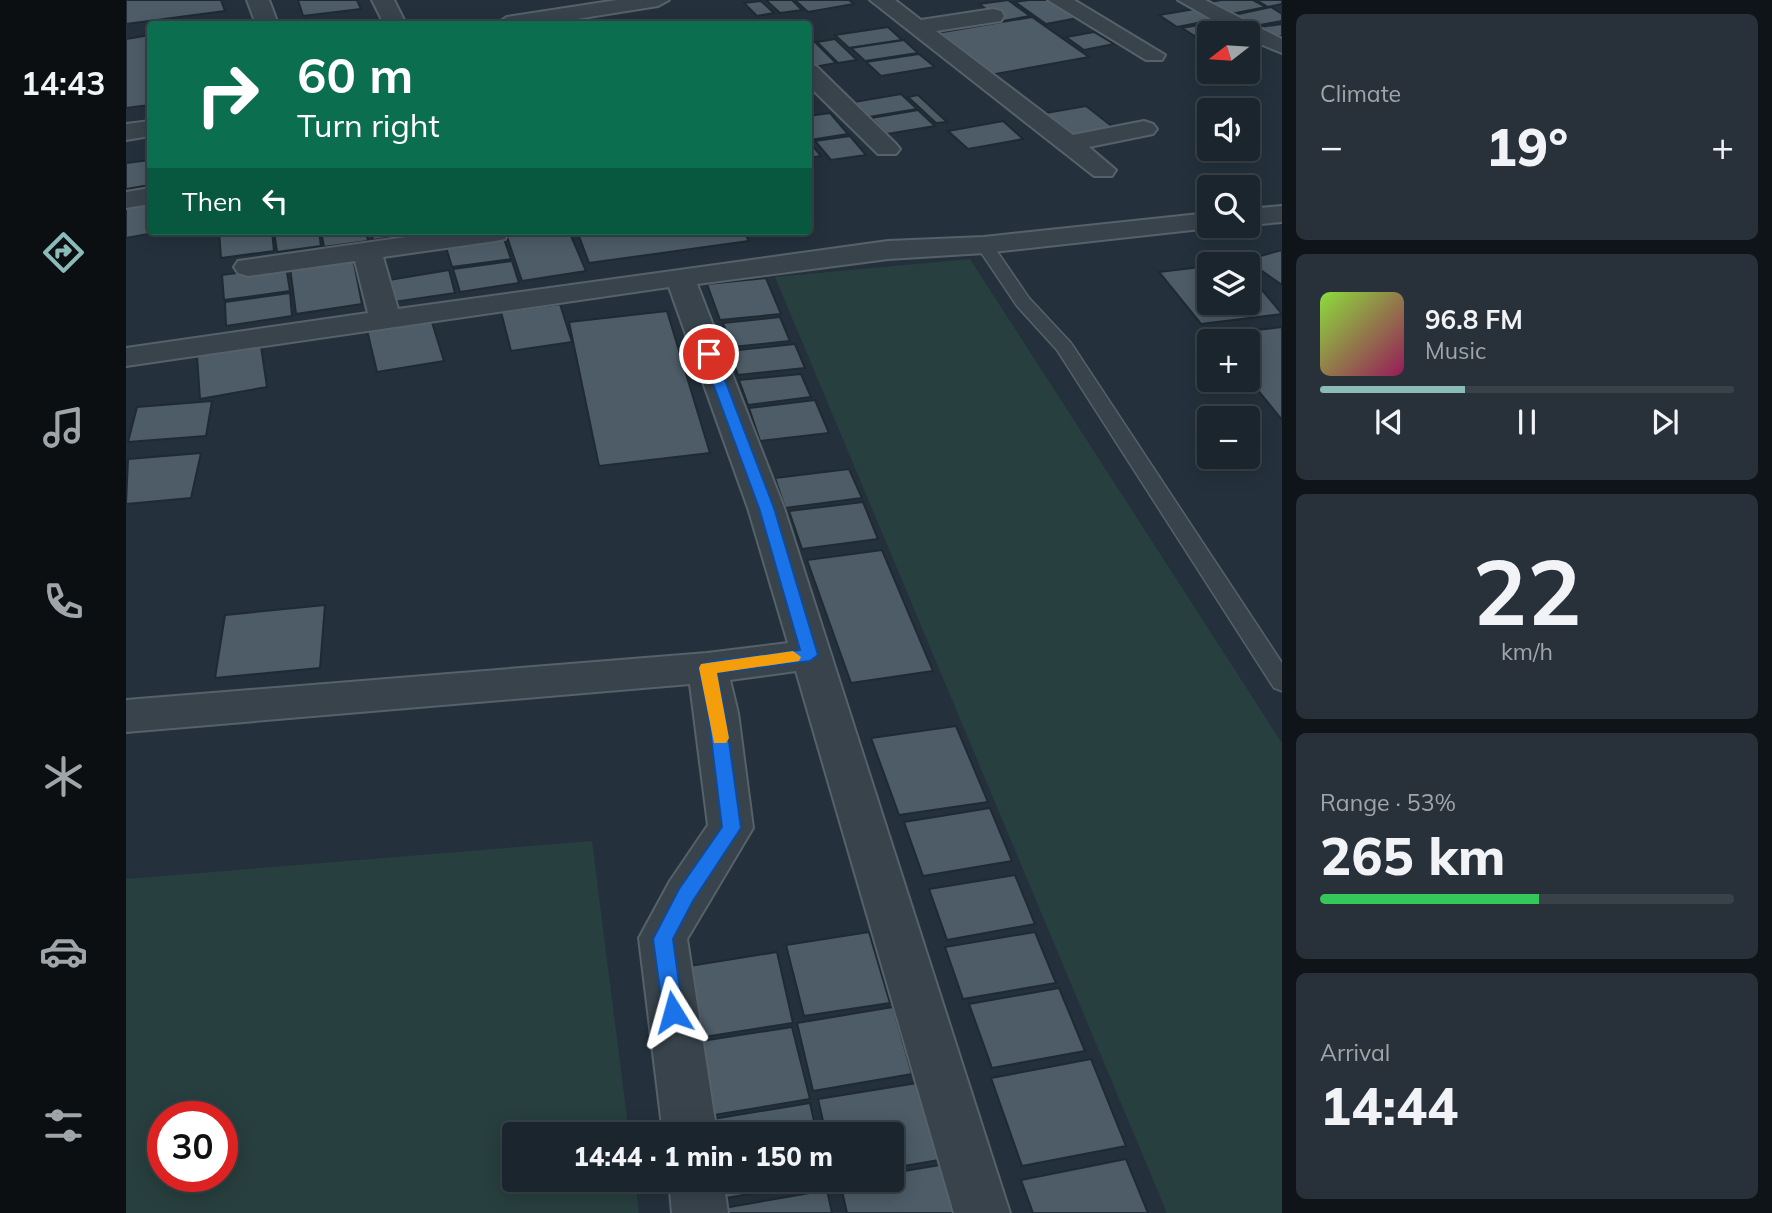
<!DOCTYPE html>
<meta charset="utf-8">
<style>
:root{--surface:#1b252d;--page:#283139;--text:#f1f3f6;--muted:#a0a5aa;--line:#394249;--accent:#8bbbb9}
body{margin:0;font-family:Mulish,sans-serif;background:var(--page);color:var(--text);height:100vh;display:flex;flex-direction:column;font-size:26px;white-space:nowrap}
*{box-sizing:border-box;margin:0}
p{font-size:23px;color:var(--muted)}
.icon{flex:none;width:38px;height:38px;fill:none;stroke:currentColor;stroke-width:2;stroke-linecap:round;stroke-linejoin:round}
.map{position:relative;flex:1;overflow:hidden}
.sheet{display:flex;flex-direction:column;gap:14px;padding:14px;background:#0f1419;width:490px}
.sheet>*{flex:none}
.guide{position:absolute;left:21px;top:21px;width:665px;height:214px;border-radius:7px;box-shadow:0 4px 18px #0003,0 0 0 2px var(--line);background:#0b6e4f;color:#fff;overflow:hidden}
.needle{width:46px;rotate:253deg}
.controls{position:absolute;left:1071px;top:21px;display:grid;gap:14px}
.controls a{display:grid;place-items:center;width:63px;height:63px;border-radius:7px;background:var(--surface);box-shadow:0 4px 18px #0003,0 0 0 2px var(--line);font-size:35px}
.speed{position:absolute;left:21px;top:1101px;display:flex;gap:14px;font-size:35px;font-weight:700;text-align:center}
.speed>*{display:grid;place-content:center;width:91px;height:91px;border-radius:50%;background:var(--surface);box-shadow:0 4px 18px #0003,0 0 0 2px var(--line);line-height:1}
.speed .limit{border:10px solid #d22;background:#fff;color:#111}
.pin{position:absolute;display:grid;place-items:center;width:60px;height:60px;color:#fff;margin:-30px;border:4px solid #fff;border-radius:50%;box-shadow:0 2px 7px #0007}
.me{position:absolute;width:77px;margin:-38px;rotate:352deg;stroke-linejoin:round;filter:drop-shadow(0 0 5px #0008)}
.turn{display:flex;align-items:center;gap:24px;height:147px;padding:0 35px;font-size:32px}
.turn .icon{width:91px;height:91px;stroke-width:2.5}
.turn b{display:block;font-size:49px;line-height:60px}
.then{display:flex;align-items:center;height:66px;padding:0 35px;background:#0003;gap:14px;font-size:26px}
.big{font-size:52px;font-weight:800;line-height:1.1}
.sheet .card{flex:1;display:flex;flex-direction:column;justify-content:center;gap:10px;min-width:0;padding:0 24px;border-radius:10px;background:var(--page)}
.sheet .dial{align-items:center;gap:0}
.dial b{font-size:91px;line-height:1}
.song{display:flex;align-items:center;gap:21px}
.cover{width:84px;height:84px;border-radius:10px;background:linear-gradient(135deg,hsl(90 70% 55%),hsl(330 70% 35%))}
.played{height:7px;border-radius:4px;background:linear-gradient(90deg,var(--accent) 35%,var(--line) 35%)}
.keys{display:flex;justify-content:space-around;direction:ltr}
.heat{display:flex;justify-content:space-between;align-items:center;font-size:38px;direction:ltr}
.charge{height:10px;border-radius:5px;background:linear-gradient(90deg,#34c759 53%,var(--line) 0)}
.trip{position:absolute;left:376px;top:1122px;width:402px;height:70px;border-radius:7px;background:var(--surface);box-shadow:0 4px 18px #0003,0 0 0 2px var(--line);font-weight:800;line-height:70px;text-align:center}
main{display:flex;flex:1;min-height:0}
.dock{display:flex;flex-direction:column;width:126px;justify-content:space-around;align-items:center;background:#0b0f12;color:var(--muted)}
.dock .icon{width:49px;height:49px}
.dock .current{color:var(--accent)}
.dock b{font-size:32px;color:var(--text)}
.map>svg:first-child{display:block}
.green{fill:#273f3e;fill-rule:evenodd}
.building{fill:#4d5c67;stroke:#1f2a33;stroke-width:2}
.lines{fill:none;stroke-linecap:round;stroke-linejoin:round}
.lane-casing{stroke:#56616a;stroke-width:3}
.street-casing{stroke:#56616a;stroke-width:4}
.lane{fill:#38434c;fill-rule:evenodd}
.street{fill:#38434c;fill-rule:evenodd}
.route{fill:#1a73e8;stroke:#114b97;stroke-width:2}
.slow{fill:#f59e0b}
</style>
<main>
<nav class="dock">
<b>14:43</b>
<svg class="icon current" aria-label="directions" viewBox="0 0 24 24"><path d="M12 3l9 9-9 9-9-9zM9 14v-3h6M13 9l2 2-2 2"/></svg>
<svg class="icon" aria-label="music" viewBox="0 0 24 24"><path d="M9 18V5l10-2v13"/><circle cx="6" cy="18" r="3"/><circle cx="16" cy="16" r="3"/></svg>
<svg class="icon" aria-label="phone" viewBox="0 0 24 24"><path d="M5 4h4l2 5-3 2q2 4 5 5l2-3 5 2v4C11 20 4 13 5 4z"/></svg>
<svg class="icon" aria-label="climate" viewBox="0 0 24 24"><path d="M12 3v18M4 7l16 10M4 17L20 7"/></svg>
<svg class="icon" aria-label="car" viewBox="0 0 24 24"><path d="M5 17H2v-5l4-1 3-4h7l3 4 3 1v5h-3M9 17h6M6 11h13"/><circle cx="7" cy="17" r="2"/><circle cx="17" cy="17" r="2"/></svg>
<svg class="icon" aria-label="filters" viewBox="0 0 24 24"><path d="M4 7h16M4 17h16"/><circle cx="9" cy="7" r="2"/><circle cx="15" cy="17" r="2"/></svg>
</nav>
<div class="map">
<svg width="1156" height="1213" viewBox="0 0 1156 1213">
<rect width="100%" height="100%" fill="#24313c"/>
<g class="green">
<polygon points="844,259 1156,743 1156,1213 1041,1213 649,277"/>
<path d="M466,841L503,1134H388V1180H509L513,1213H0V879ZM37,1116H96V1176H37Z"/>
</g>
<g class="building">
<polygon points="0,0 95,0 99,11 0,24"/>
<polygon points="172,0 231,0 235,9 177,16"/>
<polygon points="640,0 666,0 676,10 654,13"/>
<polygon points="669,0 723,0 728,4 682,12"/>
<polygon points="882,0 904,16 877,21 853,4"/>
<polygon points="903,0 925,0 952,18 920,24 889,2"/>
<polygon points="1095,0 1127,0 1140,7 1105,14 1084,2"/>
<polygon points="1130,0 1156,0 1156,4 1142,7"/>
<polygon points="635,1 648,13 631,16 618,3"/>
<polygon points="1145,7 1156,14 1156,21 1129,26 1108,15"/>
<polygon points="1069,9 1087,20 1051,27 1033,15"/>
<polygon points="906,17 963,57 864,75 811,33"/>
<polygon points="1094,21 1114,33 1083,33 1083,45 1056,28"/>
<polygon points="1156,24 1156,36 1149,37 1134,27"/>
<polygon points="762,27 776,40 723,48 709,35"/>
<polygon points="968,32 988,44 958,50 940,37"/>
<polygon points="24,35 24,105 0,108 0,39"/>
<polygon points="709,39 731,60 712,63 691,42"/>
<polygon points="778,40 792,53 739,61 725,48"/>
<polygon points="689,42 710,63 688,67 682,61 682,44"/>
<polygon points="793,54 809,67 755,76 740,62"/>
<polygon points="775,94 791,109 743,117 728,102"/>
<polygon points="792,95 821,122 810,123 782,97"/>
<polygon points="960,106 987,127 940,136 914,114"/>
<polygon points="792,110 809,126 761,134 745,118"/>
<polygon points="704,113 722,134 684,140 682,116"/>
<polygon points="877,121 897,139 842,149 822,131"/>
<polygon points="724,136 740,155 705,160 689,141"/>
<polygon points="682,140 695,156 682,158"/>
<polygon points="24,160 24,185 0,189 0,163"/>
<polygon points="24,203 24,231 39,231 0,238 0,207"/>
<polygon points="93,231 146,231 148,251 95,258"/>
<polygon points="148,231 193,231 195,246 151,252"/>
<polygon points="195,231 240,231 242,241 198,247"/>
<polygon points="245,231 286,231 287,234 247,240"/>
<polygon points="379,231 443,231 460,271 396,281"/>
<polygon points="451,231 617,231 623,241 463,263"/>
<polygon points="377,236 385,259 326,267 319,244"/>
<polygon points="1156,250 1156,285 1120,260"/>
<polygon points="227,258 236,304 170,314 164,267"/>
<polygon points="386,261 393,283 334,292 327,269"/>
<polygon points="160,266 164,291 98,300 96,275"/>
<polygon points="1083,266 1083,303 1122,303 1122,273 1156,314 1075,324 1033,272"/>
<polygon points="323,270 329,293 268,302 263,280"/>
<polygon points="640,278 655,314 594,320 581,284"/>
<polygon points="164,293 166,316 100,326 99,302"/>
<polygon points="434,304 446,342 385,351 375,312"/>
<polygon points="541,311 584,453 473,466 443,322"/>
<polygon points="654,317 664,341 606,347 597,323"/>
<polygon points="305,319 318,361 251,372 241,330"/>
<polygon points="1156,327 1156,420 1122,378 1122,341 1092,341 1087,335"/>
<polygon points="669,344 679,368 612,375 603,351"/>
<polygon points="135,346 141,387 74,399 71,356"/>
<polygon points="675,374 685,397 622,405 613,380"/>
<polygon points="689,400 703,433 634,441 623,408"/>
<polygon points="86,401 80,436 2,442 11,407"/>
<polygon points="75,453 65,498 0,504 2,459"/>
<polygon points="723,469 736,498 659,508 649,478"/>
<polygon points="737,502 752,539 676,549 663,511"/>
<polygon points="756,550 807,671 725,683 681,560"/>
<polygon points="199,605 194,668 89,678 99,615"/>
<polygon points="830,726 862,802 773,815 745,738"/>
<polygon points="864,808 886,861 797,876 778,822"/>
<polygon points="889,875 909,924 821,940 803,889"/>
<polygon points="743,932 764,1003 678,1016 660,945"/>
<polygon points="909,932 930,983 837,999 819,947"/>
<polygon points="651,952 667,1023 565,1039 551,968"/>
<polygon points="933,988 959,1051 866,1068 843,1004"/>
<polygon points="767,1007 786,1074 687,1091 671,1023"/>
<polygon points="666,1027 684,1099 576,1117 563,1043"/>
<polygon points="965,1059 1000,1146 896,1166 865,1078"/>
<polygon points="791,1083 813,1160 766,1168 766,1134 700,1134 692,1099"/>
<polygon points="684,1103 691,1134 577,1134 575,1121"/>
<polygon points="1000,1159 1022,1213 907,1213 895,1180"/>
<polygon points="814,1165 828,1213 721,1213 714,1182 766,1180 766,1173"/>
<polygon points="586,1180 702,1180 589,1200"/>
<polygon points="701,1190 706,1213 598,1213 598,1208"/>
</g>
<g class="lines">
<g class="lane-casing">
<polygon id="lane" points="858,240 864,241 903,298 945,343 1156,663 1156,691 1148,688 931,350 891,306 850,245"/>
</g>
<g class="street-casing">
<g id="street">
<polygon points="121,0 143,0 152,24 130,24"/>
<polygon points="246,0 268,0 280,24 258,24"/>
<polygon points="491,0 543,0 532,6 419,24 370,24 381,17"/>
<polygon points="744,0 769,0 795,20 867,9 875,11 878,16 875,21 810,31 947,135 1018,121 1027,124 1031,129 1027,134 963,147 990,170 986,176 968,176"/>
<polygon points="922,0 948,0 1039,55 1036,60 1020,60"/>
<polygon points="1052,0 1079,0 1156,39 1156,53 1122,39 1122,33 1110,33"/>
<polygon points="682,64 690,66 770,144 774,149 770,154 752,154 682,85"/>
<polygon points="24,121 24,136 0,140 0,124"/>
<polygon points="24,188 24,204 0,208 0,192"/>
<polygon points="1156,206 1156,222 1122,225 1122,209"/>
<polygon points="1083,213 1083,226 1093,227 858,253 762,259 571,284 658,508 884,1213 828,1213 670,671 604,680 612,713 627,828 561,939 591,1134 537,1134 513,938 544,881 582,825 564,684 0,732 0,700 581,653 662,643 622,508 543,287 0,366 0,348 242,313 229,261 122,276 112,273 108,267 112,261 322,231 382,231 379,239 369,241 257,257 272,309 762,241 858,237"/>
<polygon points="543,1180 597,1180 602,1213 546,1213"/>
</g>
</g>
<use href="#lane" class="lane"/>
<use href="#street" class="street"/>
</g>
<polygon class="route" points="578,351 589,354 648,508 692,655 684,661 591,673 599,713 615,828 567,901 547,939 557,1012 554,1019 547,1021 540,1019 537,1012 527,939 553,889 596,827 582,713 573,668 581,662 674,650 633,508 576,354"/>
<polygon class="slow" points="667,651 675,657 673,661 591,673 603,738 600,743 588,743 573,668 575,664"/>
</svg>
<div class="controls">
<a><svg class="needle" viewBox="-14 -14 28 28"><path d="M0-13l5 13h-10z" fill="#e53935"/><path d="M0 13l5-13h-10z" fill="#a0a5aa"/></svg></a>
<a><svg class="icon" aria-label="sound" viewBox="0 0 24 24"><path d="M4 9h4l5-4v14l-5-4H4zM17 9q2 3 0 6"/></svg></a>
<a><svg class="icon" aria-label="search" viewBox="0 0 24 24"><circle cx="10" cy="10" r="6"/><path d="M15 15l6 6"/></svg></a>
<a><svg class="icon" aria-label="layers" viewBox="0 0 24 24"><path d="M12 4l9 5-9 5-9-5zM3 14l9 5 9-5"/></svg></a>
<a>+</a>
<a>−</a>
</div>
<div class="speed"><div class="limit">30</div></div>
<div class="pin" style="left:583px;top:354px;background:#d93025"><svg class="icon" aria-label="arrive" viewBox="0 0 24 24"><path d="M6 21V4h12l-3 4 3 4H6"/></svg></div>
<svg class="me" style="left:547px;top:1012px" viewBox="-20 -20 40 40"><path d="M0-17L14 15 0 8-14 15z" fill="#1a73e8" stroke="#fff" stroke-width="4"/></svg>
<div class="trip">14:44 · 1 min · 150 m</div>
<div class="guide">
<div class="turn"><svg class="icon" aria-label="right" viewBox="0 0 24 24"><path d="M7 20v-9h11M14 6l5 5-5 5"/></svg><div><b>60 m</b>Turn right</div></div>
<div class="then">Then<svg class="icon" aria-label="left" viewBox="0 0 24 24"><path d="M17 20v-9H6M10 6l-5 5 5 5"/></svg></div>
</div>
</div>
<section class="sheet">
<div class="card"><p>Climate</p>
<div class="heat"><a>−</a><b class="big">19°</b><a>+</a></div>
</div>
<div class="card">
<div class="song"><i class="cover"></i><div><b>96.8 FM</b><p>Music</p></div></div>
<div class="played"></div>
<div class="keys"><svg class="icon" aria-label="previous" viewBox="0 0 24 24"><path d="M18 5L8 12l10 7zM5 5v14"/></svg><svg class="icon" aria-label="pause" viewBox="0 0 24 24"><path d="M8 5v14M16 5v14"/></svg><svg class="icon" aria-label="next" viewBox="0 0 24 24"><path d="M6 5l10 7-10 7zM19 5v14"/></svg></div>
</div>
<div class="card dial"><b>22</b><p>km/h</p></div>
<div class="card"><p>Range · 53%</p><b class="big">265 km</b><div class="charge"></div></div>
<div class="card"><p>Arrival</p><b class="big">14:44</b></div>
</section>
</main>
